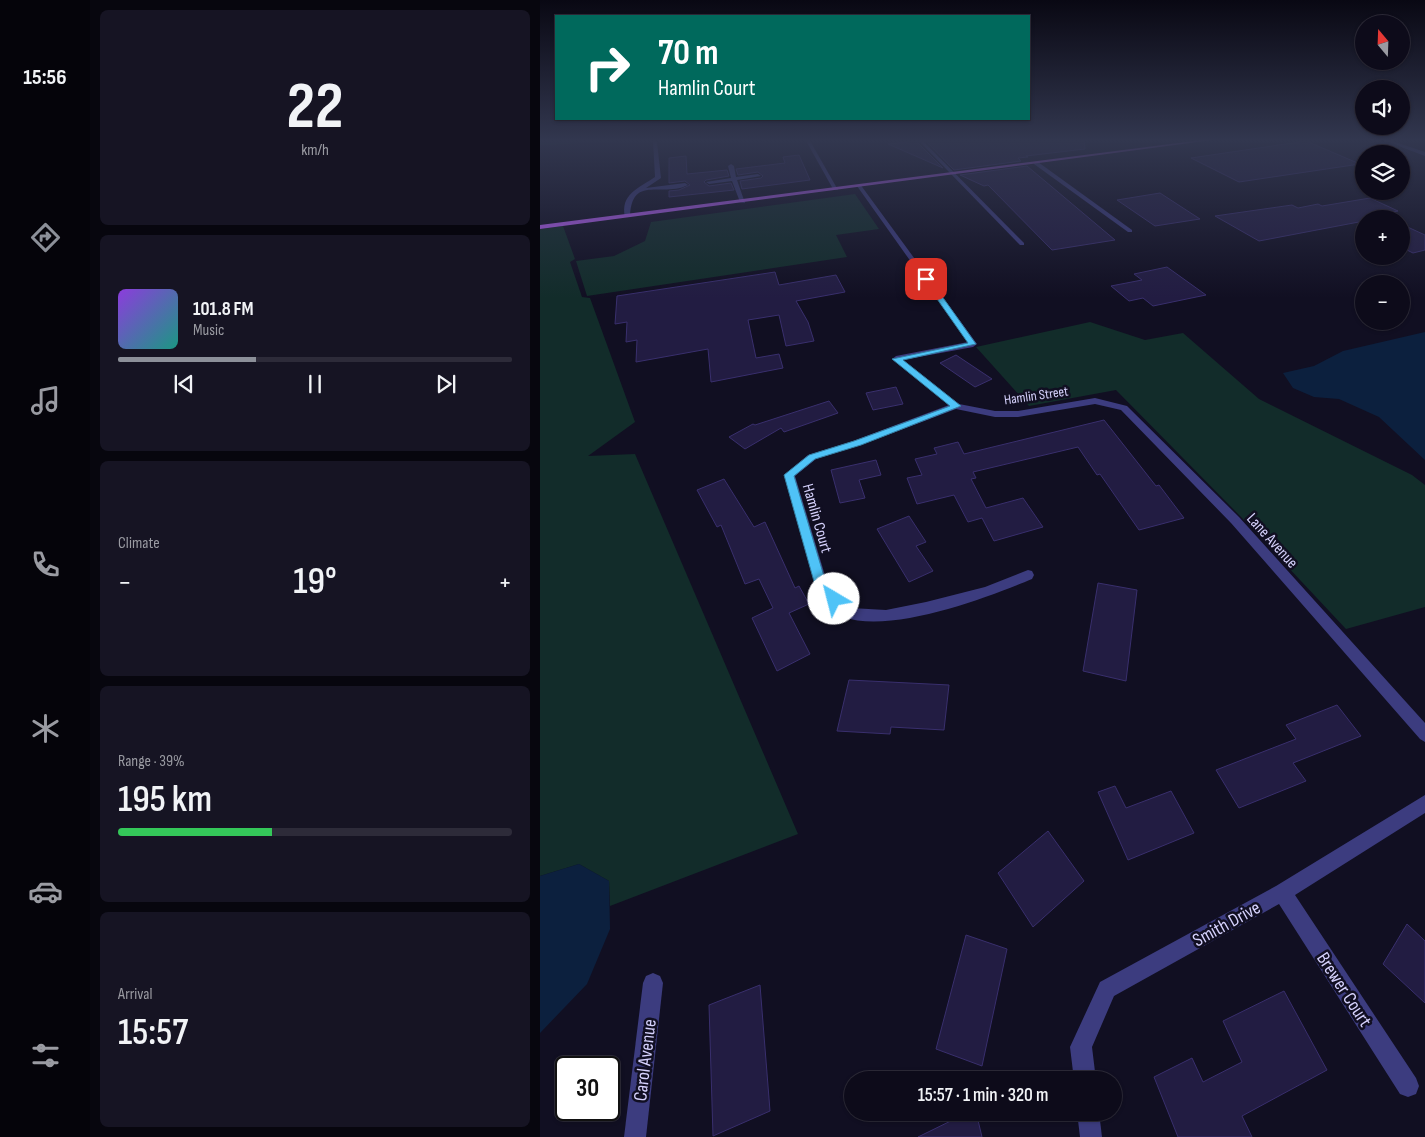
<!DOCTYPE html>
<meta charset="utf-8">
<style>
:root{--surface:#0d0b1a;--page:#161423;--text:#f1f3f6;--muted:#9a9ba2;--line:#2d2b39;--accent:#8c9099}
body{margin:0;font-family:"Sofia Sans Condensed",sans-serif;background:var(--page);color:var(--text);height:100vh;display:flex;flex-direction:column;font-size:19px;white-space:nowrap}
*{box-sizing:border-box;margin:0}
p{font-size:16px;color:var(--muted)}
.icon{flex:none;width:28px;height:28px;fill:none;stroke:currentColor;stroke-width:2;stroke-linecap:round;stroke-linejoin:round}
.map{position:relative;flex:1;overflow:hidden}
.panel{display:flex;flex-direction:column;gap:10px;padding:10px;background:#07060e;width:450px}
.panel>*{flex:none}
.hud{position:absolute;left:15px;top:15px;width:475px;height:105px;border-radius:0px;box-shadow:0 1px 4px #0004,0 0 0 1px var(--line);background:#00695c;color:#fff;overflow:hidden}
.needle{width:32px;rotate:341deg}
.fabs{position:absolute;left:815px;top:15px;display:grid;gap:10px}
.fabs a{display:grid;place-items:center;width:55px;height:55px;border-radius:50%;background:var(--surface);box-shadow:0 1px 4px #0004,0 0 0 1px var(--line);font-size:25px}
.speed{position:absolute;left:15px;top:1056px;display:flex;gap:10px;font-size:25px;font-weight:700;text-align:center}
.speed>*{display:grid;place-content:center;width:65px;height:65px;border-radius:50%;background:var(--surface);box-shadow:0 1px 4px #0004,0 0 0 1px var(--line);line-height:1}
.speed .limit{border:2px solid #111;border-radius:8px;background:#fff;color:#111}
.pin{position:absolute;display:grid;place-items:center;width:42px;height:42px;color:#fff;margin:-21px;border-radius:10px;box-shadow:0 2px 8px #0006}
.me{position:absolute;width:55px;margin:-28px;rotate:323deg;stroke-linejoin:round;filter:drop-shadow(0 0 4px #0008)}
.turn{display:flex;align-items:center;gap:18px;height:105px;padding:0 20px;font-size:22px}
.turn .icon{width:65px;height:65px;stroke-width:2.5}
.turn b{display:block;font-size:35px;line-height:42px}
.big{font-size:38px;font-weight:600;line-height:1.1}
.panel .tile{flex:1;display:flex;flex-direction:column;justify-content:center;gap:8px;min-width:0;padding:0 18px;border-radius:8px;background:var(--page)}
.panel .dial{align-items:center;gap:0}
.dial b{font-size:65px;line-height:1}
.song{display:flex;align-items:center;gap:15px}
.cover{width:60px;height:60px;border-radius:8px;background:linear-gradient(135deg,hsl(270 70% 55%),hsl(170 70% 35%))}
.played{height:5px;border-radius:2px;background:linear-gradient(90deg,var(--accent) 35%,var(--line) 35%)}
.keys{display:flex;justify-content:space-around;direction:ltr}
.heat{display:flex;justify-content:space-between;align-items:center;font-size:28px;direction:ltr}
.charge{height:8px;border-radius:4px;background:linear-gradient(90deg,#34c759 39%,var(--line) 0)}
.trip{position:absolute;left:304px;top:1071px;width:278px;height:50px;border-radius:25px;background:var(--surface);box-shadow:0 1px 4px #0004,0 0 0 1px var(--line);font-weight:600;line-height:50px;text-align:center}
main{display:flex;flex:1;min-height:0}
.tabs{display:flex;flex-direction:column;width:90px;justify-content:space-around;align-items:center;background:#05040a;color:var(--muted)}
.tabs .icon{width:35px;height:35px}
.tabs .current{color:var(--accent)}
.tabs b{font-size:22px;color:var(--text)}
.map>svg:first-child{display:block}
.green{fill:#122c2a}
.water{fill:#0c203e}
.building{fill:#221c42;stroke:#392f6d}
.lines{fill:none;stroke-linecap:round;stroke-linejoin:round}
.minor{fill:#3c3c7f;fill-rule:evenodd}
.major{fill:#b95ff7;fill-rule:evenodd}
.route{fill:#4fc3f7;stroke:#337fa1}
.labels{text-anchor:middle;stroke-width:5;stroke-linejoin:round;paint-order:stroke}
.far-street-label{font-size:14px;fill:#d6d2fd;stroke:#110f22}
.street-label{font-size:16px;fill:#d6d2fd;stroke:#110f22}
.near-street-label{font-size:19px;fill:#d6d2fd;stroke:#110f22}
</style>
<main>
<nav class="tabs">
<b>15:56</b>
<svg class="icon current" aria-label="directions" viewBox="0 0 24 24"><path d="M12 3l9 9-9 9-9-9zM9 14v-3h6M13 9l2 2-2 2"/></svg>
<svg class="icon" aria-label="music" viewBox="0 0 24 24"><path d="M9 18V5l10-2v13"/><circle cx="6" cy="18" r="3"/><circle cx="16" cy="16" r="3"/></svg>
<svg class="icon" aria-label="phone" viewBox="0 0 24 24"><path d="M5 4h4l2 5-3 2q2 4 5 5l2-3 5 2v4C11 20 4 13 5 4z"/></svg>
<svg class="icon" aria-label="climate" viewBox="0 0 24 24"><path d="M12 3v18M4 7l16 10M4 17L20 7"/></svg>
<svg class="icon" aria-label="car" viewBox="0 0 24 24"><path d="M5 17H2v-5l4-1 3-4h7l3 4 3 1v5h-3M9 17h6M6 11h13"/><circle cx="7" cy="17" r="2"/><circle cx="17" cy="17" r="2"/></svg>
<svg class="icon" aria-label="filters" viewBox="0 0 24 24"><path d="M4 7h16M4 17h16"/><circle cx="9" cy="7" r="2"/><circle cx="15" cy="17" r="2"/></svg>
</nav>
<section class="panel">
<div class="tile dial"><b>22</b><p>km/h</p></div>
<div class="tile">
<div class="song"><i class="cover"></i><div><b>101.8 FM</b><p>Music</p></div></div>
<div class="played"></div>
<div class="keys"><svg class="icon" aria-label="previous" viewBox="0 0 24 24"><path d="M18 5L8 12l10 7zM5 5v14"/></svg><svg class="icon" aria-label="pause" viewBox="0 0 24 24"><path d="M8 5v14M16 5v14"/></svg><svg class="icon" aria-label="next" viewBox="0 0 24 24"><path d="M6 5l10 7-10 7zM19 5v14"/></svg></div>
</div>
<div class="tile"><p>Climate</p>
<div class="heat"><a>−</a><b class="big">19°</b><a>+</a></div>
</div>
<div class="tile"><p>Range · 39%</p><b class="big">195 km</b><div class="charge"></div></div>
<div class="tile"><p>Arrival</p><b class="big">15:57</b></div>
</section>
<div class="map">
<svg width="885" height="1137" viewBox="0 0 885 1137">
<rect width="100%" height="100%" fill="#110f22"/>
<g class="green">
<polygon points="0,139 74,139 74,142 0,145"/>
<polygon points="315,194 339,229 296,235 307,257 47,296 36,261 74,256 105,241 111,222"/>
<polygon points="23,226 35,259 30,262 42,297 50,298 95,422 48,456 95,454 258,834 70,906 69,881 39,864 0,876 0,229"/>
<polygon points="550,322 605,340 643,333 719,399 872,475 885,485 885,607 806,629 702,518 576,390 489,406 436,347"/>
</g>
<g class="water">
<polygon points="885,332 885,460 839,417 799,399 774,397 753,388 743,373 774,366 803,351"/>
<polygon points="39,864 69,881 70,929 47,984 0,1033 0,876"/>
</g>
<g class="building">
<polygon points="400,139 544,139 545,149 486,156 488,157 478,158 481,161 414,170 385,140"/>
<polygon points="376,141 403,168 348,144"/>
<polygon points="766,141 820,164 699,182 651,158"/>
<polygon points="259,155 270,180 202,189 200,181 221,178 223,176 218,172 198,175 196,169 245,163 243,157"/>
<polygon points="146,156 147,174 187,170 189,176 166,180 164,182 169,186 191,183 194,190 129,197 129,191 139,190 150,185 145,181 129,183 129,158"/>
<polygon points="487,166 518,192 575,240 512,250 448,185 444,186 420,175"/>
<polygon points="620,193 660,219 615,226 577,200"/>
<polygon points="830,198 858,211 840,214 845,217 824,219 824,221 719,241 675,216 752,205 758,208 778,204 782,206"/>
<polygon points="861,224 885,235 885,250 873,253 861,247"/>
<polygon points="627,267 666,295 613,306 603,298 589,301 571,286 602,280 594,274"/>
<polygon points="235,272 239,285 296,275 305,292 256,301 268,322 274,341 246,346 239,315 208,320 216,358 239,354 243,368 171,382 168,349 96,362 97,340 86,342 87,322 75,324 77,296"/>
<polygon points="416,355 452,379 435,387 400,363"/>
<polygon points="356,387 363,404 333,410 326,393"/>
<polygon points="289,401 298,413 244,432 241,428 205,449 189,437 213,424 215,425"/>
<polygon points="564,420 616,486 619,485 644,518 599,530 560,474 557,475 538,447 433,472 436,478 431,479 446,508 483,498 503,527 454,541 442,518 428,522 414,495 377,504 367,478 382,475 375,459 397,454 394,448 418,442 424,454"/>
<polygon points="336,460 341,475 319,480 325,498 300,503 291,470"/>
<polygon points="184,479 214,527 225,522 255,588 259,586 269,604 249,613 270,654 237,671 212,618 233,608 219,579 205,584 181,525 177,527 157,490"/>
<polygon points="369,516 386,542 376,546 393,571 369,582 337,529"/>
<polygon points="558,583 597,590 586,681 543,671"/>
<polygon points="309,680 409,685 404,730 351,727 350,734 297,731"/>
<polygon points="797,705 821,736 753,763 766,781 699,808 676,770 756,739 746,725"/>
<polygon points="575,786 586,808 631,791 654,833 588,860 558,792"/>
<polygon points="508,831 544,881 493,927 458,873"/>
<polygon points="867,924 885,941 885,1003 843,964"/>
<polygon points="426,935 467,949 442,1066 396,1049"/>
<polygon points="220,985 230,1111 173,1136 169,1005"/>
<polygon points="744,991 787,1070 702,1116 712,1137 638,1137 614,1077 652,1058 663,1082 702,1062 683,1021"/>
<polygon points="429,1112 436,1112 442,1137 378,1137"/>
</g>
<g class="lines">
<g class="minor">
<polygon points="265,139 269,139 298,190 293,189"/>
<polygon points="377,139 381,139 484,243 484,245 480,245"/>
<polygon points="840,139 846,139 885,152 885,156"/>
<path d="M113,141L117,142L121,178L106,188L145,183L148,185C122,198 92,174 90,216L85,217C80,194 99,188 115,177Z"/>
<polygon points="494,162 498,162 592,230 592,232 588,232 494,164"/>
<polygon points="191,164 194,166 196,177 218,174 221,176 197,180 205,203 200,202 192,181 169,184 166,182 191,178 188,166"/>
<path d="M320,184L437,344L433,347L363,360L419,404L455,411H478L555,398L587,406L699,517L885,723V742L880,739L691,523L581,410L555,404L478,417H455L416,409L321,445L276,459L255,476L287,582L311,608L346,610L386,602L445,587L488,570L492,571L494,575L492,579C446,598 352,634 303,617L275,585L244,475L268,455L313,441L409,405L352,359L356,356L428,342L317,186Z"/>
<polygon points="885,795 885,813 755,895 876,1078 879,1086 876,1094 868,1097 860,1094 739,904 574,996 552,1047 556,1080 534,1080 530,1047 560,982 736,886"/>
<polygon points="113,973 120,976 123,983 106,1137 84,1137 103,983 106,976"/>
<polygon points="537,1112 559,1112 562,1137 540,1137"/>
</g>
<polygon class="major" points="669,139 680,139 0,229 0,225"/>
</g>
<linearGradient id="sky" x2="0" y2="1"><stop stop-color="#090813"/><stop offset="0.47" stop-color="#32374f"/><stop offset="1" stop-color="#32374f" stop-opacity="0"/></linearGradient>
<rect width="885" height="298" fill="url(#sky)"/>
<polygon class="route" points="384,278 389,278 436,344 363,360 421,406 321,445 275,459 254,476 286,583 300,599 298,603 290,603 275,585 244,475 269,455 314,441 410,406 352,359 428,343 383,279"/>
<g class="labels">
<g class="far-street-label">
<text transform="translate(496 395) rotate(-8)" y="5">Hamlin Street</text>
</g>
<g class="street-label">
<text transform="translate(278 518) rotate(74)" y="6">Hamlin Court</text>
<text transform="translate(733 540) rotate(48)" y="6">Lane Avenue</text>
</g>
<g class="near-street-label">
<text transform="translate(686 923) rotate(-29)" y="7">Smith Drive</text>
<text transform="translate(805 989) rotate(57)" y="7">Brewer Court</text>
<text transform="translate(104 1060) rotate(-83)" y="7">Carol Avenue</text>
</g>
</g>
</svg>
<div class="fabs">
<a><svg class="needle" viewBox="-14 -14 28 28"><path d="M0-13l5 13h-10z" fill="#e53935"/><path d="M0 13l5-13h-10z" fill="#9a9ba2"/></svg></a>
<a><svg class="icon" aria-label="sound" viewBox="0 0 24 24"><path d="M4 9h4l5-4v14l-5-4H4zM17 9q2 3 0 6"/></svg></a>
<a><svg class="icon" aria-label="layers" viewBox="0 0 24 24"><path d="M12 4l9 5-9 5-9-5zM3 14l9 5 9-5"/></svg></a>
<a>+</a>
<a>−</a>
</div>
<div class="speed"><div class="limit">30</div></div>
<div class="pin" style="left:386px;top:279px;background:#d93025"><svg class="icon" aria-label="arrive" viewBox="0 0 24 24"><path d="M6 21V4h12l-3 4 3 4H6"/></svg></div>
<svg class="me" style="left:294px;top:599px" viewBox="-20 -20 40 40"><circle r="19" fill="#fff"/><path d="M0-13L10 11 0 6-10 11z" fill="#4fc3f7"/></svg>
<div class="trip">15:57 · 1 min · 320 m</div>
<div class="hud">
<div class="turn"><svg class="icon" aria-label="right" viewBox="0 0 24 24"><path d="M7 20v-9h11M14 6l5 5-5 5"/></svg><div><b>70 m</b>Hamlin Court</div></div>
</div>
</div>
</main>
